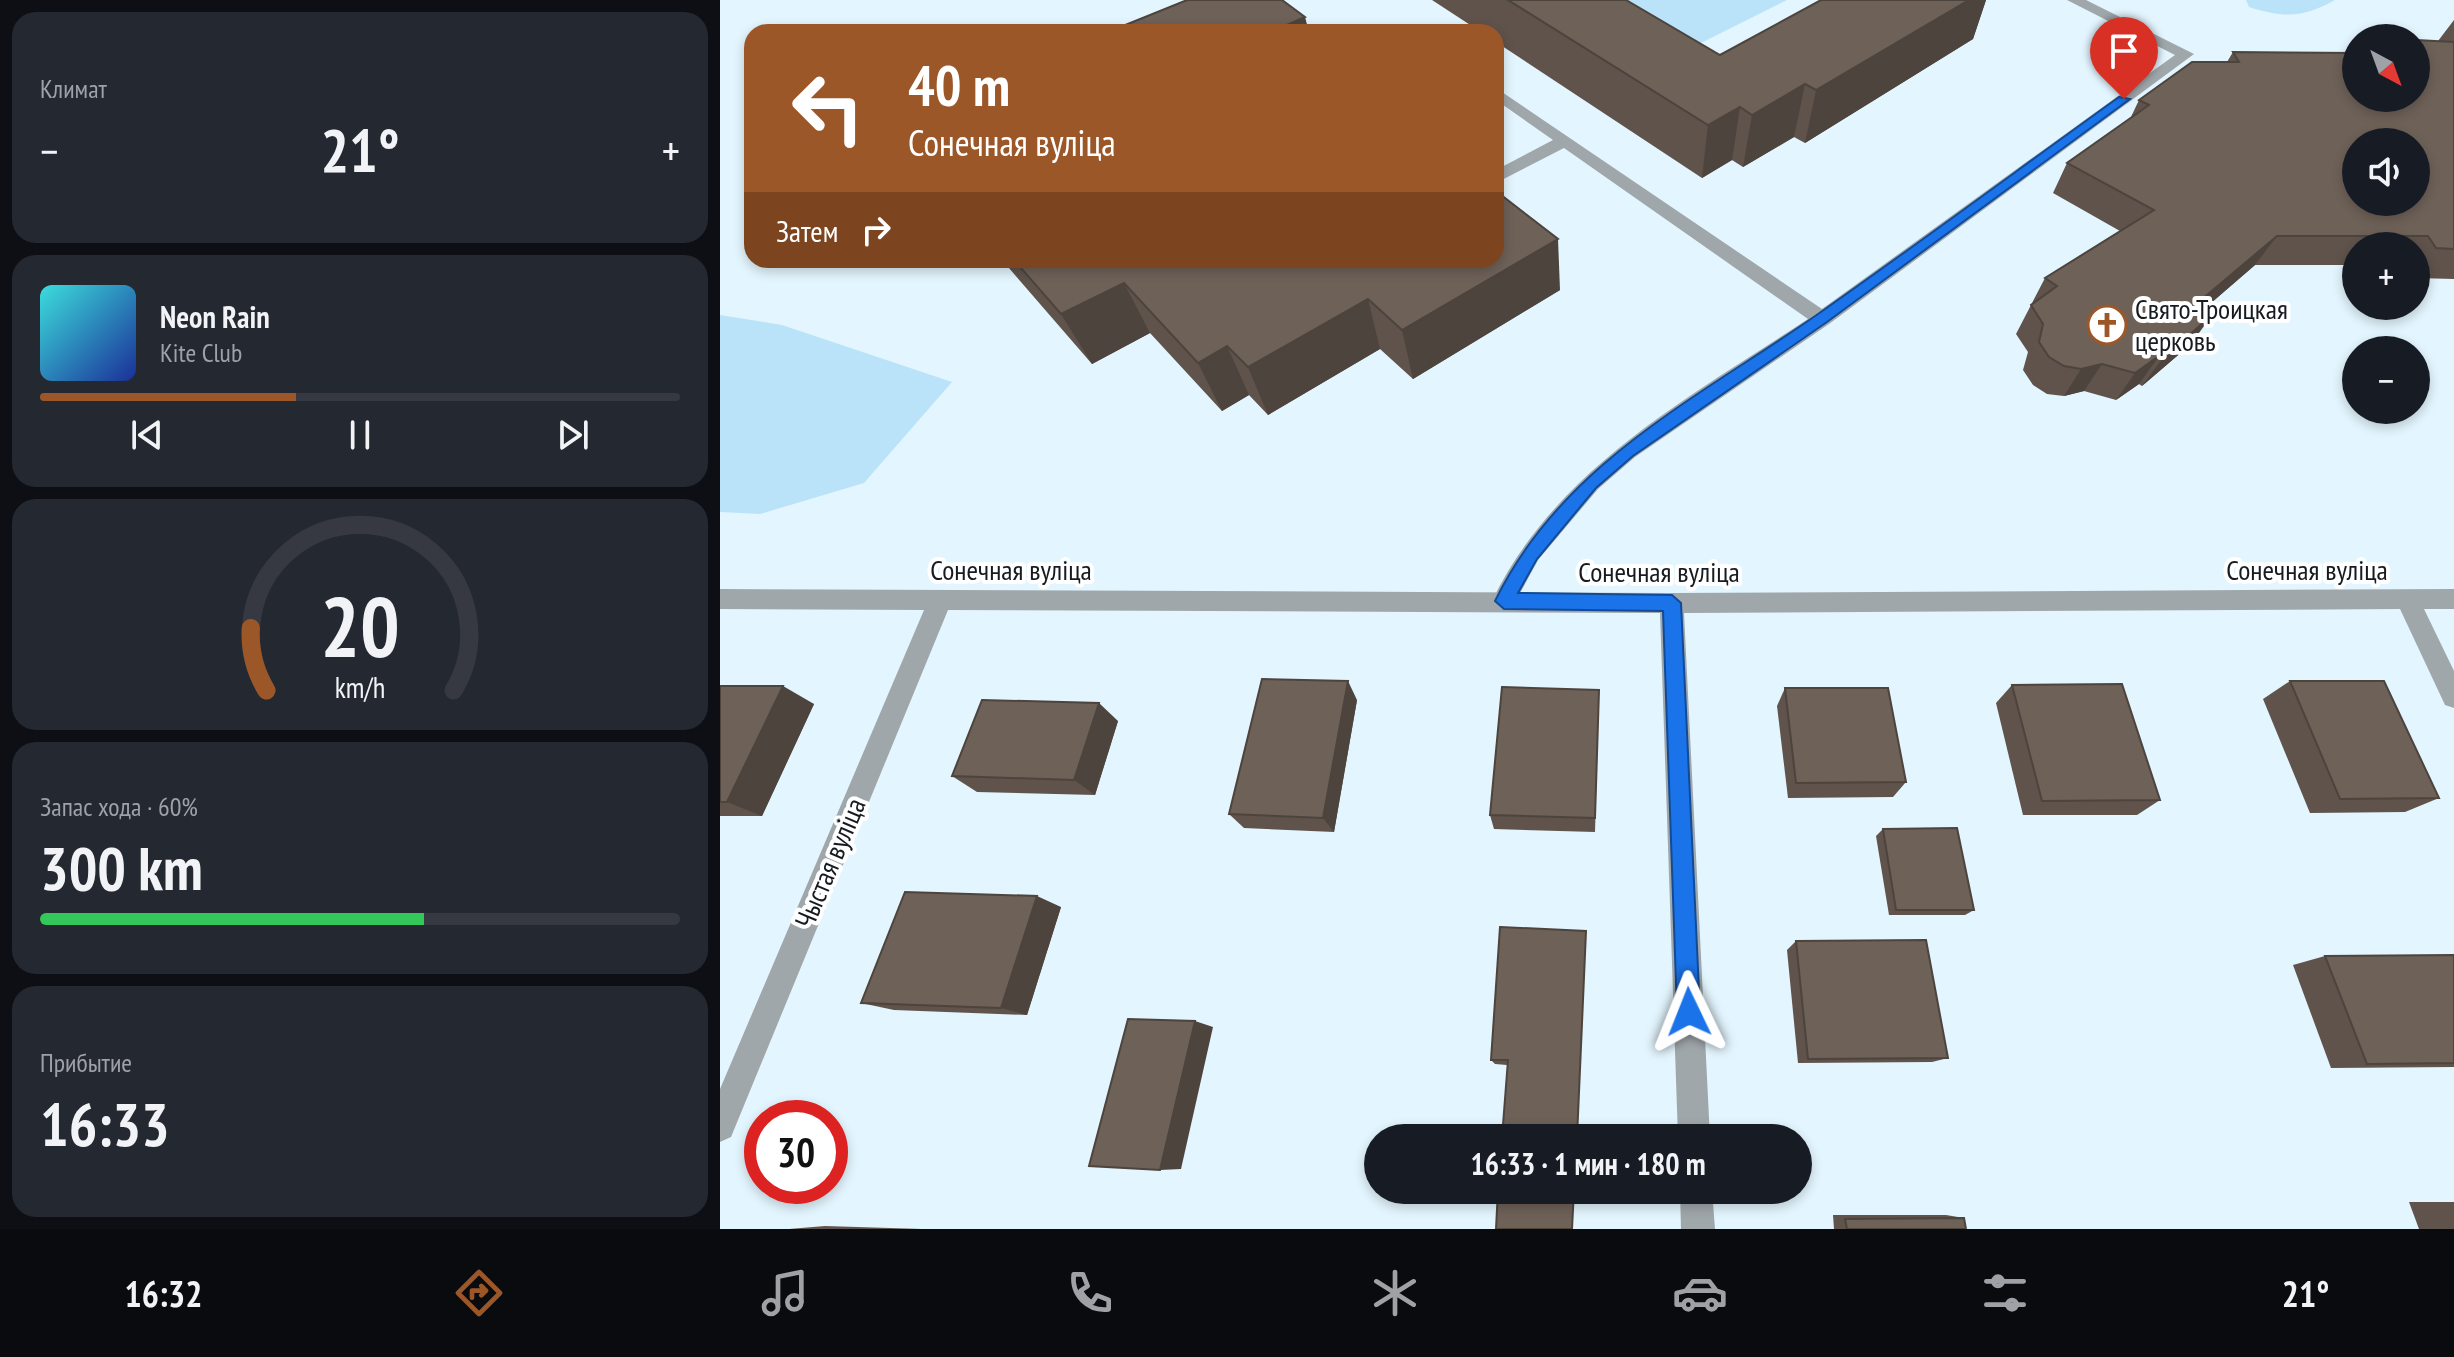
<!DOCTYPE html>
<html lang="ru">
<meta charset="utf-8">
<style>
:root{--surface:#171b24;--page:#242831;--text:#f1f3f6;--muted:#9ea1a6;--line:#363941;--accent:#9c5729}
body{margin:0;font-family:"PT Sans Narrow",sans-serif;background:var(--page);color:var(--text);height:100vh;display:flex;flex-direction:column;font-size:30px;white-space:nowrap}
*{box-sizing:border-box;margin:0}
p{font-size:26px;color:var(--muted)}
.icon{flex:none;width:44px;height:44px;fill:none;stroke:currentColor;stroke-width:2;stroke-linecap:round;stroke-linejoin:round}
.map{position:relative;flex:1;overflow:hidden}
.side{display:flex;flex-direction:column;gap:12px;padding:12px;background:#0d0f14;width:720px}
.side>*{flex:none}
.top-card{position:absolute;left:24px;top:24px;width:760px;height:244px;border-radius:24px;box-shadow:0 4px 12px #0003;background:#9c5729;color:#fff;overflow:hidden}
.needle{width:52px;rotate:139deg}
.controls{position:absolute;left:1622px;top:24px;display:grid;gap:16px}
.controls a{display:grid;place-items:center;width:88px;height:88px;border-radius:50%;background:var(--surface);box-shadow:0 4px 12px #0003;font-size:40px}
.speed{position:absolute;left:24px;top:1100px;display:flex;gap:16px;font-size:40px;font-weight:700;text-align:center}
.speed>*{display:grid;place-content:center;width:104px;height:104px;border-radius:50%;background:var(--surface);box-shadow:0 4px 12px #0003;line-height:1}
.speed .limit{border:12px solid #d22;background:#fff;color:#111}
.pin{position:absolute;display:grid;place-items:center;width:68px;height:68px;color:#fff;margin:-82px -34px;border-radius:50% 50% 50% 0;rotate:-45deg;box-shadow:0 0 8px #0007}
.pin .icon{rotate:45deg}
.me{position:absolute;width:88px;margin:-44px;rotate:358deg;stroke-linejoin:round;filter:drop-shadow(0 0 6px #0008)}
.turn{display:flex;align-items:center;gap:28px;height:168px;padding:0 32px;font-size:36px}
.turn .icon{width:104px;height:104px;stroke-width:2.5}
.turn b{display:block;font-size:56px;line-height:68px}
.then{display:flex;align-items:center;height:76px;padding:0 32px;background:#0003;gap:16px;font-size:30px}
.big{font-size:60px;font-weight:600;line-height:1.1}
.side .widget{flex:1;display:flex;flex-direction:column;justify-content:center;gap:12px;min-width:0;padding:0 28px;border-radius:24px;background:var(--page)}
.side .dial{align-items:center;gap:0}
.dial svg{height:208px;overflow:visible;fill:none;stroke:var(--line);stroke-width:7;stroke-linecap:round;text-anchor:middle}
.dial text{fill:var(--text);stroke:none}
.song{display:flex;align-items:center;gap:24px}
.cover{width:96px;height:96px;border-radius:12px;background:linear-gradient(135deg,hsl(180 70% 55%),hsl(230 70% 35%))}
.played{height:8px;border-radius:4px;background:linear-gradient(90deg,var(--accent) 40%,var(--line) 40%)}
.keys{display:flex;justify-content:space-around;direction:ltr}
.heat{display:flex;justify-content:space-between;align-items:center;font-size:44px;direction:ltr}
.charge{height:12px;border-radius:6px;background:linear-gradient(90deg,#34c759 60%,var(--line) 0)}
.trip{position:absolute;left:644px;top:1124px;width:448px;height:80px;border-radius:40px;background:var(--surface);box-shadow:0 4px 12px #0003;font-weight:600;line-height:80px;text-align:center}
.menu{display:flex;height:128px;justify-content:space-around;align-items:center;background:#090b0e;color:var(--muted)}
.menu .icon{width:56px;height:56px}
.menu .current{color:var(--accent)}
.menu b{font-size:36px;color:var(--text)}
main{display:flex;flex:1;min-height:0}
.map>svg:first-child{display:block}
.green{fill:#bae3f9}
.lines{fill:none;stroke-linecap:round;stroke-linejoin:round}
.service{fill:#a0a7ab;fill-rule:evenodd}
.minor{fill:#a0a7ab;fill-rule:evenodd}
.wall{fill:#5f534c}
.shaded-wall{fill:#4d443e}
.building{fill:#6e6158;stroke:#4d443e;stroke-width:2;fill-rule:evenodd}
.route{fill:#1a73e8;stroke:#114b97;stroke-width:2}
.labels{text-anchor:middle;stroke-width:8;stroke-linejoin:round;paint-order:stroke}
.poi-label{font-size:28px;fill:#151b1e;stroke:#fff;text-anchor:start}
.street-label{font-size:28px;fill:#151b1e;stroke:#fff}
</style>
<main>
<section class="side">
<div class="widget"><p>Климат</p>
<div class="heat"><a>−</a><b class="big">21°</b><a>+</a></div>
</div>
<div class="widget">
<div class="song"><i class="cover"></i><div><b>Neon Rain</b><p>Kite Club</p></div></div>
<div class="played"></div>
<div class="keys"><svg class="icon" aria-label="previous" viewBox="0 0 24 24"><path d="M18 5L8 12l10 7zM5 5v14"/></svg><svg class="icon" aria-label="pause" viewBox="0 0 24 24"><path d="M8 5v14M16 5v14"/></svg><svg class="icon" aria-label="next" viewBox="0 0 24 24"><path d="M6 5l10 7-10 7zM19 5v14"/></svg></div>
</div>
<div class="widget dial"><svg viewBox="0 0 100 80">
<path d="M14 69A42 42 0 1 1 86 69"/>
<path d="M14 69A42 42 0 0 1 8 45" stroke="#9c5729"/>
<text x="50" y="56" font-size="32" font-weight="700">20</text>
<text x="50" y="72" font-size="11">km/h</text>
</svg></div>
<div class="widget"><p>Запас хода · 60%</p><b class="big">300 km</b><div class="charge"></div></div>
<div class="widget"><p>Прибытие</p><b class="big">16:33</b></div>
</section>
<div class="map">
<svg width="1734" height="1229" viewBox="0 0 1734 1229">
<rect width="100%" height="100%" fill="#e3f5fe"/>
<g class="green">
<polygon points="899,0 1067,0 975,46"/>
<path d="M1526,0H1615C1583,18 1564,18 1529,7Z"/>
<polygon points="0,315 62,325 232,382 144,483 40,514 0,512"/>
</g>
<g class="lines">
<path class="service" d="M1347,0H1366L1474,54L1109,324L915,457L878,489L818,560L792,608L784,611L776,608L772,601C836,468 969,398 1088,319L844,148L776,183V170L833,140L776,100V88L1102,309L1455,55Z"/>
<g class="minor">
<polygon points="0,589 952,593 1734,589 1734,609 1704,609 1734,671 1734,708 1725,705 1680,609 964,613 990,1138 958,1138 940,613 228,610 11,1137 0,1142 0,1089 204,610 0,609"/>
<polygon points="960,1190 992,1190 995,1229 961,1229"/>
</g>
</g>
<g class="wall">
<polygon points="712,0 906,0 1000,55 1101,0 1266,0 1253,39 1085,143 1074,137 1023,167 1012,160 982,178 776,42 776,32 761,32"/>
<polygon points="1734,20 1734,279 1696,278 1696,246 1636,246 1636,265 1535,265 1483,310 1471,344 1422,386 1419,384 1396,400 1364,391 1344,396 1327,394 1313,385 1303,370 1308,352 1296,334 1325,278 1400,231 1333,193 1347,163 1410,119 1419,100 1507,62 1513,52 1636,98 1718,41"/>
<polygon points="282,260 555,260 559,264 600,265 840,290 693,379 660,349 548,415 529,395 502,411 430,333 372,364"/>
<polygon points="1570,681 1719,798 1685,812 1590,813 1543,699"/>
<polygon points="1292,685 1440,800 1417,815 1303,815 1276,703"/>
<polygon points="0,686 94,704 42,816 0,816"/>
<polygon points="1065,688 1186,782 1173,797 1068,798 1057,706"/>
<polygon points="879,690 875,832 774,829 770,815"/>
<polygon points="637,700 614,832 524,828 509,814"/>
<polygon points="398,721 375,795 257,792 232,776"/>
<polygon points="1163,829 1254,910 1245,915 1169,915 1156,836"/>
<polygon points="341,907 307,1015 174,1010 141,1003"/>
<polygon points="866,941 787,1065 775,1064 771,1060"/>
<polygon points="1076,941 1228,1058 1212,1062 1078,1063 1067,950"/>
<polygon points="1734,955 1734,1067 1611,1068 1573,965 1605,956"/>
<polygon points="1689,1202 1734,1202 1734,1229 1699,1229"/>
<polygon points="1113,1215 1226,1215 1244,1218 1246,1229 1114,1229"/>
<polygon points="105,1226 202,1229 69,1229"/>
</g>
<g class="shaded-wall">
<polygon points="1249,0 1266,0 1253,39 1085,143 1096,90"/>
<polygon points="585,17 589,32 551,32"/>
<polygon points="1085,84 1074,137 1023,167 1032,115"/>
<polygon points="1020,107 1012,160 982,178 988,125"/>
<polygon points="1557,236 1535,265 1455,334 1475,305"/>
<polygon points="838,239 840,290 693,379 682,330"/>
<polygon points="404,283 430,333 372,364 341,314"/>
<polygon points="648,299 660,349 548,415 528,367"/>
<polygon points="1492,315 1471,344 1422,386 1443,358"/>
<polygon points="507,346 529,395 502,411 478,363"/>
<polygon points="1439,356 1419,384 1396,400 1415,373"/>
<polygon points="1382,364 1364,391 1344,396 1361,369"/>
<polygon points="628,681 637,700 614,832 603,818"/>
<polygon points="63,686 94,704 42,816 7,802"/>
<polygon points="379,703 398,721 375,795 354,780"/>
<polygon points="317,896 341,907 307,1015 281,1008"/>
<polygon points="475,1021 493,1027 461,1169 440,1170"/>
</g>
<g class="building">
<polygon points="467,0 562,0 585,17 551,32 388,32"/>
<polygon points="788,0 906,0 1000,55 1101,0 1249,0 1096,90 1085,84 1032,115 1020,107 988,125"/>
<path d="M1696,40L1734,42V249L1716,248L1708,236H1557L1475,305L1492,315L1443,358L1439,356L1415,373L1382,364L1361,369L1344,366L1329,357L1319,342L1323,324L1311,305L1337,286L1325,278L1434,210L1347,163L1429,105L1419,100L1472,62H1519L1513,52L1636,53V98H1696ZM1636,142H1696V202H1636Z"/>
<polygon points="776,191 838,239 682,330 648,299 528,367 507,346 478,363 404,283 341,314 294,260 555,260 559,264 567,260 594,260 600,265 609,260 776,260"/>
<polygon points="542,679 628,681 603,818 509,814"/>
<polygon points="1570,681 1664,681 1719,798 1620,799"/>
<polygon points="1402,684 1440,800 1322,801 1292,685"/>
<polygon points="0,686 63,686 7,802 0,802"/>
<polygon points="782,687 879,690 875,818 770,815"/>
<polygon points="1065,688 1168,688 1186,782 1076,783"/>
<polygon points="262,700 379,703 354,780 232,776"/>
<polygon points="1237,828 1254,910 1176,910 1163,829"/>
<polygon points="185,892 317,896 281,1008 141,1003"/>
<polygon points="780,927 866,931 857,1138 782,1138 788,1060 771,1060"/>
<polygon points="1206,940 1228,1058 1088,1059 1076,941"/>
<polygon points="1734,955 1734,1063 1647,1064 1605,956"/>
<polygon points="408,1019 475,1021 440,1170 369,1166"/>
<polygon points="778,1190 854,1190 852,1229 776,1229"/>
<polygon points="1244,1218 1246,1229 1127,1229 1125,1219"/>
</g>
<path class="route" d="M1399,97L1410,99L1107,322L913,456L876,488L817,559L798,593L952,595L961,603L980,1012L977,1020L969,1024L961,1020L957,1012L943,611L784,609L775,601C842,463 978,398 1098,314C1199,243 1299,169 1399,97Z"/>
<defs>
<g id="church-ring" transform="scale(2)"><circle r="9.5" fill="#fff" stroke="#9c5729" stroke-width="1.5"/><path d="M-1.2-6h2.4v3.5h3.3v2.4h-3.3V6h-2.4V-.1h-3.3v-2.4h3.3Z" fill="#9c5729"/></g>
</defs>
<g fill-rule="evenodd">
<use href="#church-ring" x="1387" y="325"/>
</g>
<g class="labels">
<g class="poi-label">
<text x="1415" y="319">Свято-Троицкая<tspan x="1415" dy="32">церковь</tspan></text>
</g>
<g class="street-label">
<text x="291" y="580">Сонечная вуліца</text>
<text x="1587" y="580">Сонечная вуліца</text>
<text x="939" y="582">Сонечная вуліца</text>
<text transform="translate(110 863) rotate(-67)" y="10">Чыстая вуліца</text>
</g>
</g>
</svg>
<div class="controls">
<a><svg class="needle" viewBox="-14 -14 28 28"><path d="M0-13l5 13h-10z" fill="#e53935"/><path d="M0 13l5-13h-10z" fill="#9ea1a6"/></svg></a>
<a><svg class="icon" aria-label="sound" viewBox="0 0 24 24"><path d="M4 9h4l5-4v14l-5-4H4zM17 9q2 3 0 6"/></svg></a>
<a>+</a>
<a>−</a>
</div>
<div class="speed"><div class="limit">30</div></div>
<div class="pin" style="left:1404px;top:99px;background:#d93025"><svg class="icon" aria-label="arrive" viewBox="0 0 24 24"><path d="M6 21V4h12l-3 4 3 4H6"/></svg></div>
<svg class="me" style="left:969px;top:1012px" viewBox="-20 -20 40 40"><path d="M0-17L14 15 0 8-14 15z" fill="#1a73e8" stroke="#fff" stroke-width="4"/></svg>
<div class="trip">16:33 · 1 мин · 180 m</div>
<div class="top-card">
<div class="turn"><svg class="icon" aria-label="left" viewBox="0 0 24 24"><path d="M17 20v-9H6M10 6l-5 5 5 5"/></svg><div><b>40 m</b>Сонечная вуліца</div></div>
<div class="then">Затем<svg class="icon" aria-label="right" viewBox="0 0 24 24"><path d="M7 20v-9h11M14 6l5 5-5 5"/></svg></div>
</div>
</div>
</main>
<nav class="menu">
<b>16:32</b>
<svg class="icon current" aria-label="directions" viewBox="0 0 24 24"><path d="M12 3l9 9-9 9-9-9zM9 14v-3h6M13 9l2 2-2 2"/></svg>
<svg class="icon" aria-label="music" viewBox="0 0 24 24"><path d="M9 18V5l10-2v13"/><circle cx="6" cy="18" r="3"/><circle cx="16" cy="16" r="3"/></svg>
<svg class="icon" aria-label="phone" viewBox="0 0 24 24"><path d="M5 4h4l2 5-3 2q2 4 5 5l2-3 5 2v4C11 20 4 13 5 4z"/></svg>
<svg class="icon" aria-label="climate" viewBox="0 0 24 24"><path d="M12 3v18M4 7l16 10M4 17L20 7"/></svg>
<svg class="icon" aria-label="car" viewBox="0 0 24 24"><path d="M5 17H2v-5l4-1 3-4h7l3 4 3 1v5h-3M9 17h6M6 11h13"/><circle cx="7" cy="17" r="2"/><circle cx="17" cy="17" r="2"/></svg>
<svg class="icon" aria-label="filters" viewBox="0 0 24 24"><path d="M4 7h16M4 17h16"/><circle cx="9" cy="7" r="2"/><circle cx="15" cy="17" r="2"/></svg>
<b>21°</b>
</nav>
